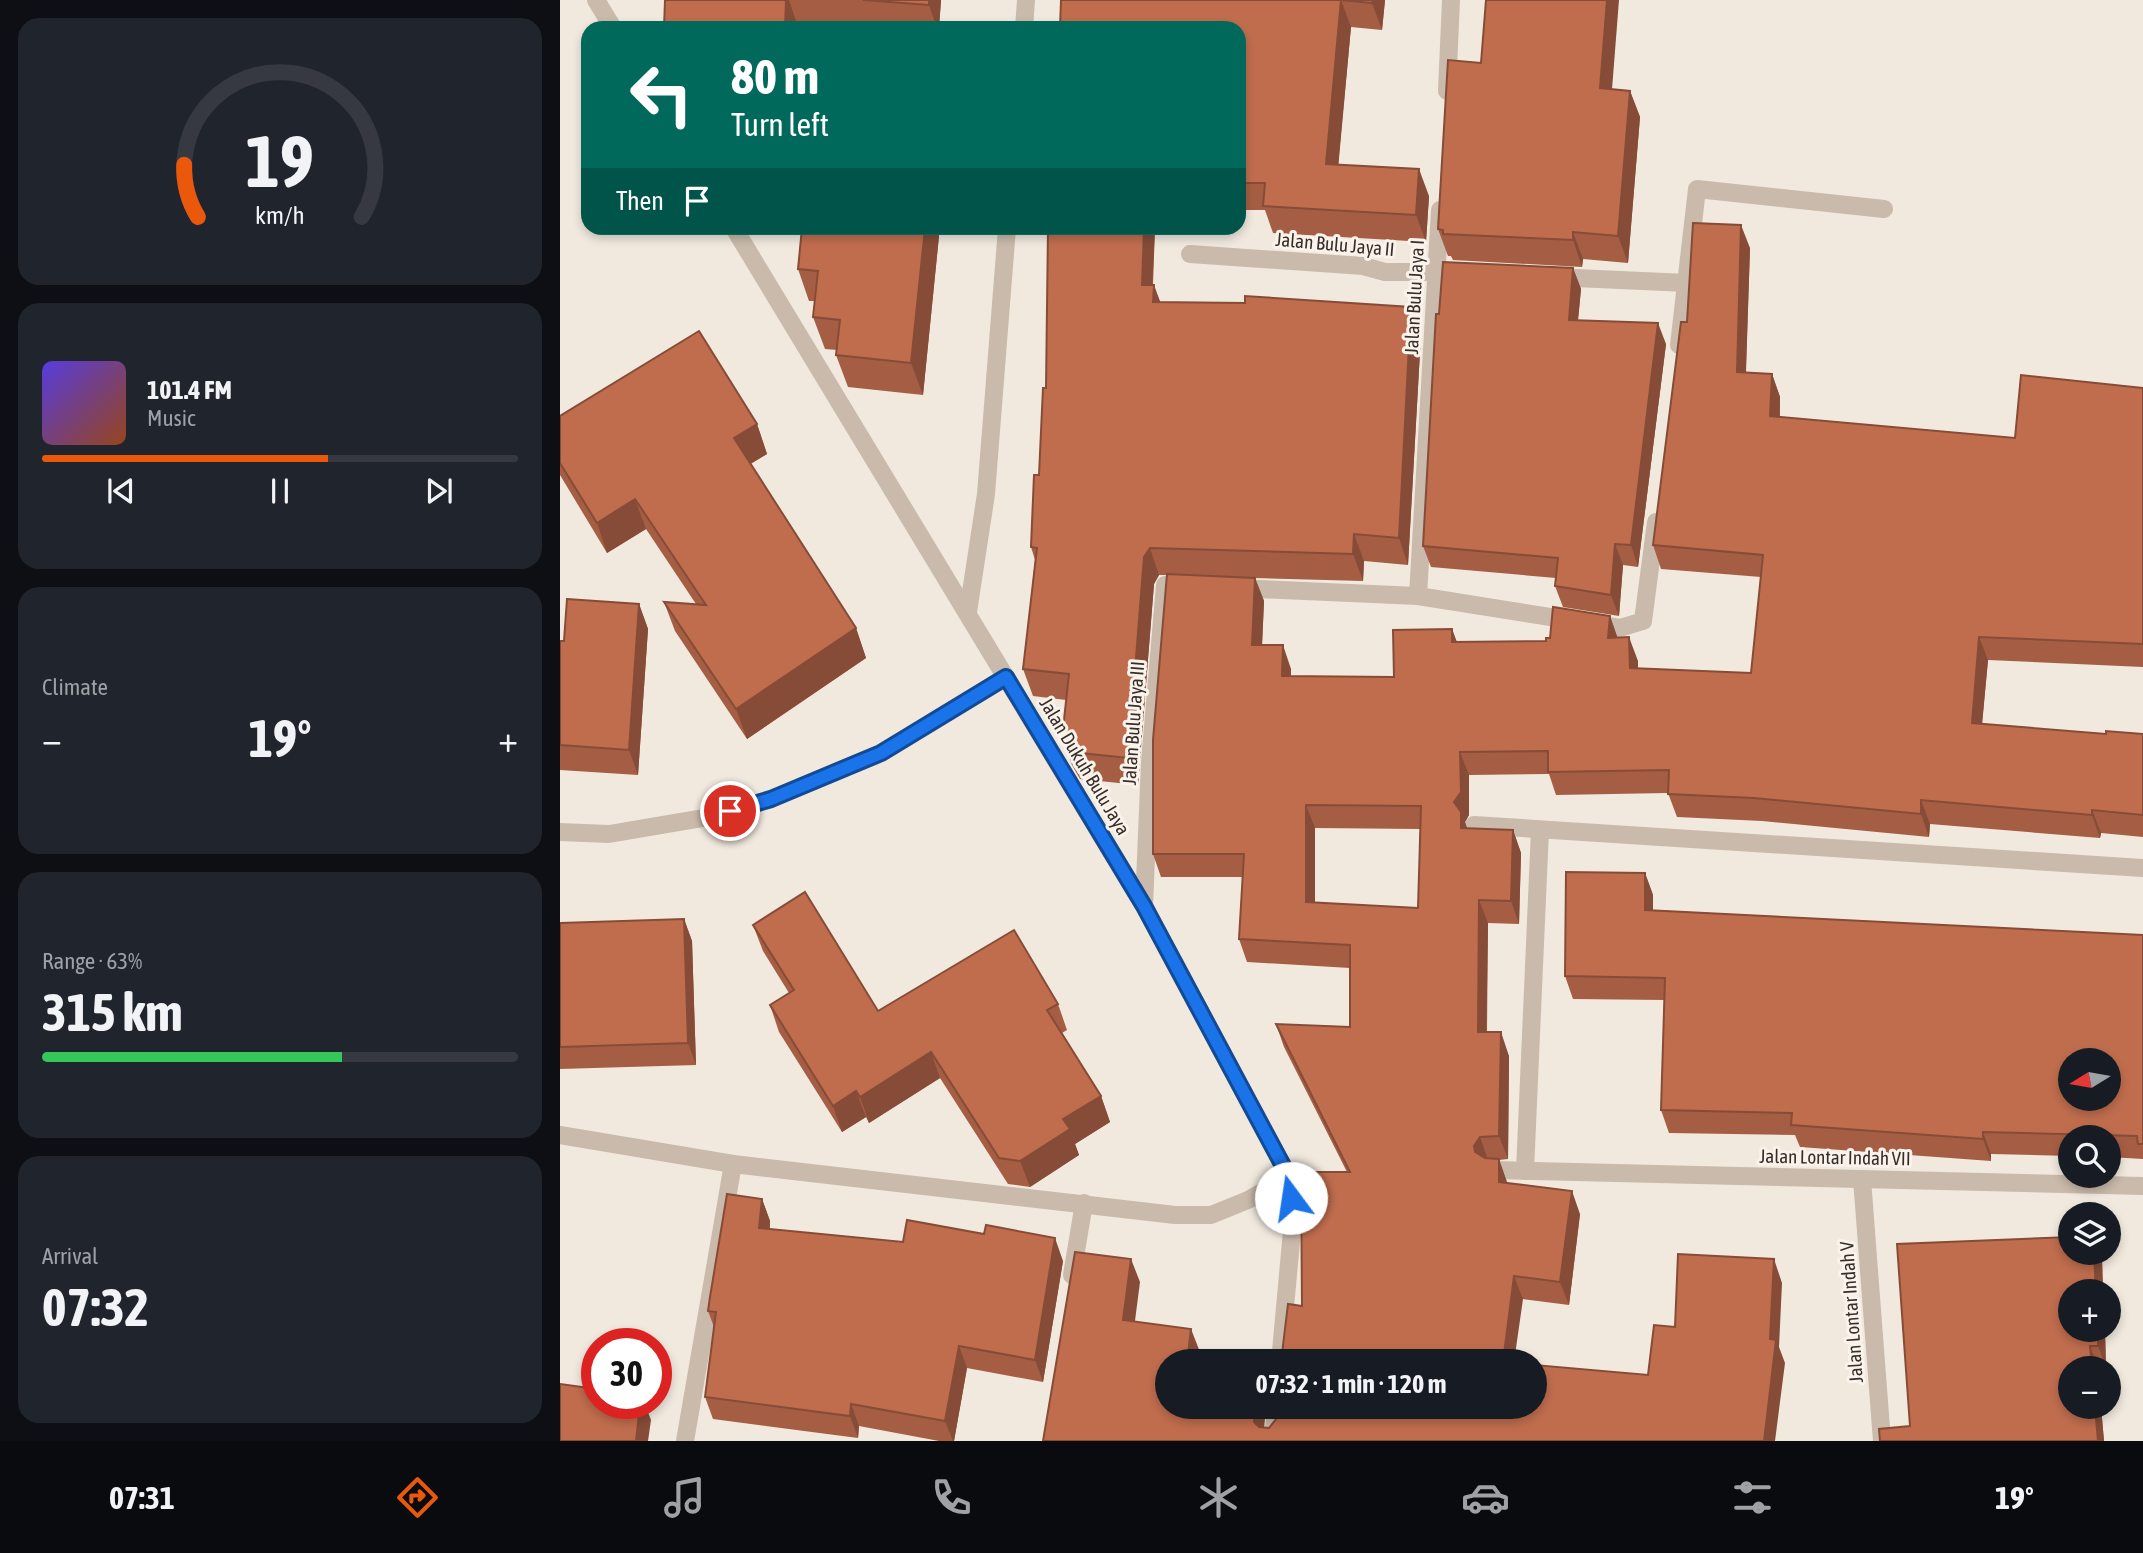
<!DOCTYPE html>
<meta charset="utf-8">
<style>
:root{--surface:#171b24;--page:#20242c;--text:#f1f3f6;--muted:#9ea1a6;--line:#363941;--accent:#ea580c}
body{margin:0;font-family:"Asap Condensed",sans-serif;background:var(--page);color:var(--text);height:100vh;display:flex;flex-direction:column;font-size:26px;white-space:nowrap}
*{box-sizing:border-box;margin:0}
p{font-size:23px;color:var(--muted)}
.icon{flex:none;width:38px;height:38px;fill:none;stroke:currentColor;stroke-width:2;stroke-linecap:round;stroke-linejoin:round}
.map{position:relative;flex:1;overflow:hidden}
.panel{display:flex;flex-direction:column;gap:18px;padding:18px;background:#0d0f14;width:560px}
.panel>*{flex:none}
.hud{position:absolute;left:21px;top:21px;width:665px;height:214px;border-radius:21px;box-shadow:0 4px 10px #0003;background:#00695c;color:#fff;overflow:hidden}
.needle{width:46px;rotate:259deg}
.buttons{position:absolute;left:1498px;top:1048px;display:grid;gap:14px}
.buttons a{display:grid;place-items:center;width:63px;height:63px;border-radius:50%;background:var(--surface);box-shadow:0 4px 10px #0003;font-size:35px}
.speed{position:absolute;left:21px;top:1328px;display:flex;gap:14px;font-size:35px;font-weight:700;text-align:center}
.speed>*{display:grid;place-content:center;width:91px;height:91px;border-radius:50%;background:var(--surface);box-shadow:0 4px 10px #0003;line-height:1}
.speed .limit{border:10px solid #d22;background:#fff;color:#111}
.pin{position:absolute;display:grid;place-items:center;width:60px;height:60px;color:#fff;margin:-30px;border:4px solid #fff;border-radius:50%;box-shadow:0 2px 7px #0007}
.me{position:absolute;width:77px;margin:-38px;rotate:346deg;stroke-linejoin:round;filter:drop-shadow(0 0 5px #0008)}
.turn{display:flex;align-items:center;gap:24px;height:147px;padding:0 35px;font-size:32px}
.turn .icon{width:91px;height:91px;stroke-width:2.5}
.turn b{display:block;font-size:49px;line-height:60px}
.then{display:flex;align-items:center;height:66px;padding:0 35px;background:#0003;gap:14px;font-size:26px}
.big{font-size:52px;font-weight:700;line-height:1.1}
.panel .tile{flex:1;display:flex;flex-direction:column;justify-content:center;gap:10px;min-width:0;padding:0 24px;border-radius:21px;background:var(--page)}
.panel .dial{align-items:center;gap:0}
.dial svg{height:182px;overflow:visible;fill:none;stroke:var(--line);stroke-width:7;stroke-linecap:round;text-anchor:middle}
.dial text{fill:var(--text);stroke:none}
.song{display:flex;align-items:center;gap:21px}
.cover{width:84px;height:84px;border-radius:10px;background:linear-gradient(135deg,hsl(250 70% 55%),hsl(20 70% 35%))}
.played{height:7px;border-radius:4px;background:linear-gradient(90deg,var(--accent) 60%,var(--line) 60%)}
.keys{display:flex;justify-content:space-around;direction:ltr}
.heat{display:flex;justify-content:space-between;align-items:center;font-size:38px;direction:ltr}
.charge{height:10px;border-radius:5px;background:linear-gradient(90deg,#34c759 63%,var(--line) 0)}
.trip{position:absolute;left:595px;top:1349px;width:392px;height:70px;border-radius:35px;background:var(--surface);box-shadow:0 4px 10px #0003;font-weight:700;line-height:70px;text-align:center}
.dock{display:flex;height:112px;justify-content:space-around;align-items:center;background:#090b0e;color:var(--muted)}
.dock .icon{width:49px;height:49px}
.dock .current{color:var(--accent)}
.dock b{font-size:32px;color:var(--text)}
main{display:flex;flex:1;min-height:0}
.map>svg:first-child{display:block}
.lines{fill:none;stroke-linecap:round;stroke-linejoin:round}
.street{stroke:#c9baab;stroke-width:18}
.wall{fill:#a55e43;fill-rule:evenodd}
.shaded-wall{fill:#864c37}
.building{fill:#c06d4e;stroke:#864c37;stroke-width:2;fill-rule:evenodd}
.route-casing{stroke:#114b97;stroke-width:18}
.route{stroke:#1a73e8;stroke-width:12}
.labels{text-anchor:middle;stroke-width:6;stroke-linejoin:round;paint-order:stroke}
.street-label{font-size:19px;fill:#372e2a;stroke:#f9f3eb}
</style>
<main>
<section class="panel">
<div class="tile dial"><svg viewBox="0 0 100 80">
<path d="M14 69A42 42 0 1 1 86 69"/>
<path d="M14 69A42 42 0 0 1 8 46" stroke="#ea580c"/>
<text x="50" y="56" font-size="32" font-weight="700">19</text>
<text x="50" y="72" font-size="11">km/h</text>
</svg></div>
<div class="tile">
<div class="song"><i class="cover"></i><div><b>101.4 FM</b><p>Music</p></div></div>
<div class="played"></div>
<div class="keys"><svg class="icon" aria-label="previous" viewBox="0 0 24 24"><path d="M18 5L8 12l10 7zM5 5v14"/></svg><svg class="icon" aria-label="pause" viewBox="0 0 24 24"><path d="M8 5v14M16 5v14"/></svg><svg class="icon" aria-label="next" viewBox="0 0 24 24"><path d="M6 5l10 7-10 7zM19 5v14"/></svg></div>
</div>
<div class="tile"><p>Climate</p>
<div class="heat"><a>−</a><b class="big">19°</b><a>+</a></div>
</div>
<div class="tile"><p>Range · 63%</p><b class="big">315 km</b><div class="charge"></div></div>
<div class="tile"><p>Arrival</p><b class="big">07:32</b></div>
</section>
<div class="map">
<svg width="1583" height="1441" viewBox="0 0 1583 1441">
<rect width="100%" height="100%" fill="#f1e9de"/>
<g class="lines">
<g class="street">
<polyline points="36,0 53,28"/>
<polyline points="464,28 466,0"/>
<polyline points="887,91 891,0"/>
<polyline points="174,228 584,906 729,1177 733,1220 720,1362"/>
<polyline points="630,254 803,266 825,272 888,272"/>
<polyline points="993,277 1127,283"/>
<polyline points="1119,345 1137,189 1324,209"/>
<polyline points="675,588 858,596 1060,628 1083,621 1096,522"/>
<polyline points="858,596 880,210"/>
<polyline points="408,612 426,494 447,228"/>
<polyline points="914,825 1583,868"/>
<polyline points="0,832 49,834 149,817 211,799 321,753 446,677"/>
<polyline points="584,906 590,762 605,585 630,586"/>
<polyline points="0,1135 173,1164 615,1215 651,1215 688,1200 729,1177"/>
<polyline points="934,1170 1583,1186"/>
<polyline points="965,1171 980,830"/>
<polyline points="1302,1179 1322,1441"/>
<polyline points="512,1275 524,1203"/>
<polyline points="125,1441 173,1164"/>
<polyline points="713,1441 716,1407"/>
</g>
</g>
<g class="wall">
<polygon points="105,0 381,0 379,28 326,28 236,21"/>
<polygon points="501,0 825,0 822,30 791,27 778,165 869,196 866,242 713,233 705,210 679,210 679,28"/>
<polygon points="921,63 1052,89 1070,91 1080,117 1068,263 1023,259 1022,267 893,260 891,256 888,256 878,229"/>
<polygon points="242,228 376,228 379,236 363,395 288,387 276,355 277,350 265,349 253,317 255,301 249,301 238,269"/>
<path d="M595,228L593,285L600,302L851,307L861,334L848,565L804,561L803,581L695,578L704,601L702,645L731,669V676L834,677L892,629L897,642L986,641L990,638L1050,616L1057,637L1078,661V668L1191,673L1201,577L1101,569L1093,545L1127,322L1190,248L1186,373L1212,374L1220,397V417L1455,438L1583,388V667L1428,660L1422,724L1546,734H1583V837L1541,833L1540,838L1370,824L1369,837L1202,821L1117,817L1108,793L996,795L989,774L909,775V815L905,822L907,828L953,830L961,853L959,924L928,923L927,1032L949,1056L948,1159L939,1160L947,1183L1020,1214L1009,1305L963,1299L742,1306L787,1172L724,1047L716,1024L790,1027V968L687,962L679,939L683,877H601L593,854L607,575H599L594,584L578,785L520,779L512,765L502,738L506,700L473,696L463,669L475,560L471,547L479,475L486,388ZM755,828L860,829L858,908L755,903Z"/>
<polygon points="1013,268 1021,289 1018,320 1106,344 1078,567 1063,565 1059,616 1003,607 995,586 996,578 871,567 863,546 879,314"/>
<polygon points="0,416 197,424 207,454 190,464 296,628 306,658 187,739 115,631 104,602 136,604 86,529 47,553 0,475"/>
<polygon points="79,604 88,629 78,775 0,770 0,641 4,641"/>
<polygon points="1085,873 1093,895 1093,910 1583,935 1583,1159 1549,1157 1549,1138 1510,1138 1510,1156 1431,1154 1431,1161 1240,1147 1235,1135 1109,1133 1101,1110 1104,1000 1013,999 1005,976"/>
<polygon points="124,919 132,941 136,1065 0,1069 0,923"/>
<polygon points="193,925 318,1011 498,1004 507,1030 502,1033 541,1096 550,1122 515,1144 519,1155 470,1187 448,1184 380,1078 309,1123 306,1117 282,1132 219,1032 210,1005 229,993 203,951"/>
<polygon points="202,1199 210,1221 210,1229 503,1261 483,1382 407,1368 394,1441 379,1441 299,1426 298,1438 153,1419 145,1397 154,1327 148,1311"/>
<polygon points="1542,1258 1543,1292 1510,1292 1510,1330 1545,1330 1546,1368 1538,1368 1510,1407 1541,1407 1544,1441 1320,1441 1350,1426"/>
</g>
<g class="shaded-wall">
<polygon points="226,0 229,0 236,21 236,28 225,28"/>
<polygon points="369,0 381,0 379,28 377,28 369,5"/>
<polygon points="781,0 791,27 776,191 766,164"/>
<polygon points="813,0 825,0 822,30 812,3"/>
<polygon points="1047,0 1059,0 1050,115 1040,88"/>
<polygon points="1070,91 1080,117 1068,263 1058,236"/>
<polygon points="859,169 869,196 866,242 856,215"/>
<polygon points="1181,225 1190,248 1185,395 1177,372"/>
<polygon points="365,228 376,228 379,236 363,395 351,363"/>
<polygon points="584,228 595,228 591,312 582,285"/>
<polygon points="1013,232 1023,259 1022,267 1013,240"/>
<polygon points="1013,268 1021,289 1016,341 1009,320"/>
<polygon points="594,285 604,312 593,302"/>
<polygon points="851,307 861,334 848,565 839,538"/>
<polygon points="1098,323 1106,344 1078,567 1071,545"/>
<polygon points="1212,374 1220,397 1219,439 1210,416"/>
<polygon points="197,424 207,454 184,468 174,438"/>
<polygon points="75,499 86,529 47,553 37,523"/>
<polygon points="794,534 804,561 803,581 793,554"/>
<polygon points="1055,544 1063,565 1059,616 1051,595"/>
<polygon points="590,548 599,575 594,584 578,785 568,758 584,557"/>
<polygon points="695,578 704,601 701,668 692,645"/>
<polygon points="79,604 88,629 78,775 69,750"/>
<polygon points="1050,616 1058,639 1048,638"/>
<polygon points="296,628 306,658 187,739 176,709"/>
<polygon points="892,629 900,652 892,642"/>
<polygon points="1069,637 1078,661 1078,691 1070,668"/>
<polygon points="1419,637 1428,660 1420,746 1412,723"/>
<polygon points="723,645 731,669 730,699 722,676"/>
<polygon points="900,752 909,775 909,815 905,822 909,835 901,828 894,802"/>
<polygon points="1361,800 1370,824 1369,837 1361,814"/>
<polygon points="746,805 755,828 755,925 746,902"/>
<polygon points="1532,810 1541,833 1540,838 1532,815"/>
<polygon points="953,830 961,853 959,924 951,901"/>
<polygon points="1085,873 1093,895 1093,932 1085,910"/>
<polygon points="919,900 928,923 926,1055 918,1032"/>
<polygon points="124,919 132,941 136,1065 128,1043"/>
<polygon points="941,1032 949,1056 948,1159 939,1136"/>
<polygon points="371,1052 380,1078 309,1123 300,1097"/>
<polygon points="296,1091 306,1117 282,1132 273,1106"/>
<polygon points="541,1096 550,1122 515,1144 519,1155 470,1187 460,1161 503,1119"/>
<polygon points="1423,1132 1431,1154 1431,1161 1423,1139"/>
<polygon points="920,1137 928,1160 915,1152 914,1146"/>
<polygon points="939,1159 947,1182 947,1205 939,1182"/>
<polygon points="1012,1191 1020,1214 1009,1305 1000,1282"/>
<polygon points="202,1199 210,1221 207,1250 199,1228"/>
<polygon points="495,1238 503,1261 483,1382 475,1360"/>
<polygon points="1534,1253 1540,1253 1542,1258 1543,1292 1536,1292"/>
<polygon points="571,1259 580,1282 572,1344 563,1320"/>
<polygon points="1214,1259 1222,1283 1219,1347 1225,1363 1215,1441 1204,1441"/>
<polygon points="954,1276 963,1299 954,1362 943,1362"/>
<polygon points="631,1329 640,1352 638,1362 627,1362"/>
<polygon points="1538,1330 1545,1330 1546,1368 1538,1346"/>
<polygon points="399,1346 407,1368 394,1441 393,1441 385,1421"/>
<polygon points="1530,1346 1538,1368 1532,1368"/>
<polygon points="80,1404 85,1404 91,1420 88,1441 76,1441"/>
<polygon points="291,1404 299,1426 298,1438 290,1416"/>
<polygon points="696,1407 706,1407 703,1441 694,1422"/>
<polygon points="1535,1407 1541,1407 1544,1441 1538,1441"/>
</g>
<g class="building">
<polygon points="105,0 226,0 225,28 104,28"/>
<polygon points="303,0 369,0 369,5"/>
<polygon points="501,0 781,0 766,164 859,169 856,215 703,206 705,183 679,183 679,28 500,28"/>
<polygon points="781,0 813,0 812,3"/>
<polygon points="926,0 1047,0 1040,88 1070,91 1058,236 1013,232 1013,240 883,234 883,230 878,229 888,60 921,63"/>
<path d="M1133,223L1181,225L1177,372L1212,374L1210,416L1455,438L1461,375L1583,388V644L1419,637L1412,723L1546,734V731L1583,734V815L1532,810V815L1361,800V814L1194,798L1108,794L1109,770L988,772V751L900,752L901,792L894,802L901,812V828L953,830L951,901L919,900L918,1032H941L939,1136L920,1137L914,1146L915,1152L925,1158L939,1159V1182L1012,1191L1000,1282L954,1276L943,1362H721L728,1304L742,1306L741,1172H790L716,1024L790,1027V945L679,939L684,854H593V740L607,574L695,578L692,645H723L722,676L834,677L833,630L892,629V642L986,641V638H990L993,607L1050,616L1048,638L1069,637L1070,668L1191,673L1203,555L1093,545L1121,322H1127ZM746,805L861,806L858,908L746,902Z"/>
<polygon points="242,228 365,228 351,363 276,355 280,320 253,317 258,271 238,269"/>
<polygon points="488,228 584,228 582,285 594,285 593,302 685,303 685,296 851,307 839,538 794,534 793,554 590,548 584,557 568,758 511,752 502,738 509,674 463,669 477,548 471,547 474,475 479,475 483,388 486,388"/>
<polygon points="883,262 1013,268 1009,320 1098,323 1071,545 1055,544 1051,595 995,586 998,558 863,546 876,314 879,314"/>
<polygon points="139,331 197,424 174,438 296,628 176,709 104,602 146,605 75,499 37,523 0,463 0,416"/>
<polygon points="7,599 79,604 69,750 0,745 0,641 4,641"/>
<path d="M1006,872L1085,873V910L1583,935V1144H1578L1577,1136L1423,1132V1139L1231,1125L1232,1113L1101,1110L1105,978L1005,976ZM1510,1060H1549V1099H1510Z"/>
<polygon points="245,892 318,1011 454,930 498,1004 487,1010 541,1096 503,1119 510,1129 460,1161 439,1158 371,1052 300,1097 296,1091 273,1106 210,1005 234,990 193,925"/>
<polygon points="124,919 128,1043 0,1047 0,923"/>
<polygon points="167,1194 202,1199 199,1228 343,1242 347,1220 424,1234 426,1225 495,1238 475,1360 399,1346 385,1421 291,1404 290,1416 145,1397 156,1312 148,1311 150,1297"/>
<polygon points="1510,1237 1510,1253 1534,1253 1536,1292 1510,1292 1510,1330 1538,1330 1538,1346 1530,1346 1532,1368 1510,1368 1510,1407 1535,1407 1538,1441 1320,1441 1319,1429 1350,1426 1337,1244"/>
<polygon points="515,1252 571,1259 563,1320 631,1329 627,1362 607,1362 607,1407 696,1407 694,1422 699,1427 709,1428 716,1419 717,1407 975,1407 975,1365 1088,1375 1094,1325 1115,1327 1118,1254 1214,1259 1210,1339 1216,1340 1204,1441 483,1441"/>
<polygon points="0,1384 37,1389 37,1404 80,1404 76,1441 0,1441"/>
</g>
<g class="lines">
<g class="route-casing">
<polyline id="route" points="170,811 211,799 321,753 446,677 584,906 729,1177 731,1198"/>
</g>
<use href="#route" class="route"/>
</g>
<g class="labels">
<g class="street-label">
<text transform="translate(775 244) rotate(5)" y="7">Jalan Bulu Jaya II</text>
<text transform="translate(854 297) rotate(-87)" y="7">Jalan Bulu Jaya I</text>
<text transform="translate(573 723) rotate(-86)" y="7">Jalan Bulu Jaya III</text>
<text transform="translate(525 766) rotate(59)" y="7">Jalan Dukuh Bulu Jaya</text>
<text transform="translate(1275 1157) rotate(1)" y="7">Jalan Lontar Indah VII</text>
<text transform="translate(1291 1312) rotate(-94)" y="7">Jalan Lontar Indah V</text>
</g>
</g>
</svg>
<div class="buttons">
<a><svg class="needle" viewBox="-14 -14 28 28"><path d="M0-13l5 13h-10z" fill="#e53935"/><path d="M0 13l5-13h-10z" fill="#9ea1a6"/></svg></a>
<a><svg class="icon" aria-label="search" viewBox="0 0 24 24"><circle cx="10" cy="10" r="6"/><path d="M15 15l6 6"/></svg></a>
<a><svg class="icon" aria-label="layers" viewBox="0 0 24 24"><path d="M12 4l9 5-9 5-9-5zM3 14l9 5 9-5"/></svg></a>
<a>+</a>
<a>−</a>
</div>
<div class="speed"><div class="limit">30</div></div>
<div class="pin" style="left:170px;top:811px;background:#d93025"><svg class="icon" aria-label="arrive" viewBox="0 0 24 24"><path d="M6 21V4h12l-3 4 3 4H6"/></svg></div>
<svg class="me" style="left:731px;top:1198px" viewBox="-20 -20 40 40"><circle r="19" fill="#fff"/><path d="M0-13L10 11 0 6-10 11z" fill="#1a73e8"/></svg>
<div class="trip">07:32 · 1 min · 120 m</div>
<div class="hud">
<div class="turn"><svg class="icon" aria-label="left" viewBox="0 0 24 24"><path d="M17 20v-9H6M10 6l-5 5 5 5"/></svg><div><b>80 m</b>Turn left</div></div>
<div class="then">Then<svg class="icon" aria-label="arrive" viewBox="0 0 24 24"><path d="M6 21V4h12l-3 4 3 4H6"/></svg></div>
</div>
</div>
</main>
<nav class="dock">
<b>07:31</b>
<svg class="icon current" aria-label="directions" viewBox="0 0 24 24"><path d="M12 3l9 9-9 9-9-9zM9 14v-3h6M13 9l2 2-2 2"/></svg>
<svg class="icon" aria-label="music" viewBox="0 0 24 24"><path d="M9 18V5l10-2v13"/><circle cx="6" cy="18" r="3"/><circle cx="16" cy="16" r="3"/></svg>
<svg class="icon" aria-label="phone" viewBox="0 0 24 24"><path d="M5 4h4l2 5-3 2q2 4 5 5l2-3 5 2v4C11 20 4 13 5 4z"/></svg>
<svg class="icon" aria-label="climate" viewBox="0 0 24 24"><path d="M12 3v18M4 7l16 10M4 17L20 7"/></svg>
<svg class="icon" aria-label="car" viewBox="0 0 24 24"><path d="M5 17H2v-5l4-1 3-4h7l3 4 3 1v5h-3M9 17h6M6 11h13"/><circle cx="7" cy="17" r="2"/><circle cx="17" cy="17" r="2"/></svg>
<svg class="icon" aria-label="filters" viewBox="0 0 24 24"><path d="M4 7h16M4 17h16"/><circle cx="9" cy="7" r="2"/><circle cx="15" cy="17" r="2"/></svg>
<b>19°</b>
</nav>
